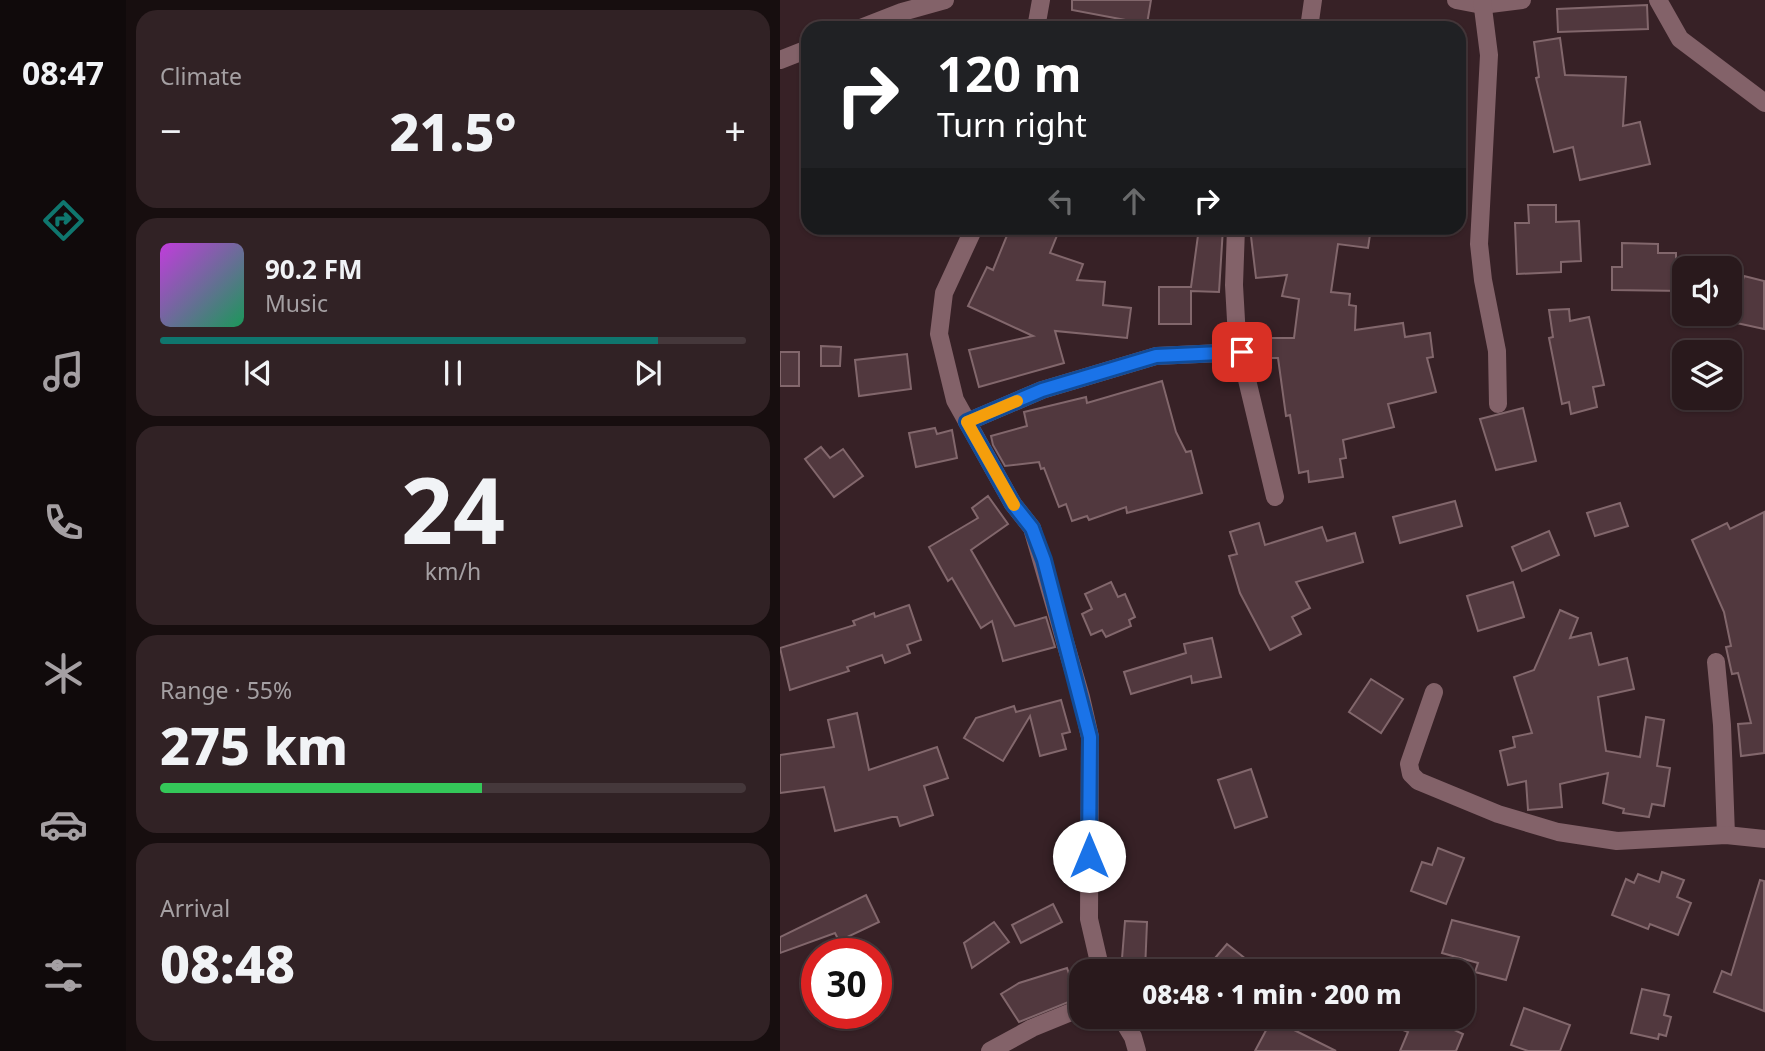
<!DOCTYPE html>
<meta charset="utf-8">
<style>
:root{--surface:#29191c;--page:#312225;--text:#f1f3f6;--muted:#a5a0a3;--line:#45383b;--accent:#0f766e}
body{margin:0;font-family:"Noto Sans",sans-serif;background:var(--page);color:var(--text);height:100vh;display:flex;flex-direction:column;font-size:26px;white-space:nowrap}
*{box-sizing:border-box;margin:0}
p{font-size:23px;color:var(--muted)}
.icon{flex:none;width:38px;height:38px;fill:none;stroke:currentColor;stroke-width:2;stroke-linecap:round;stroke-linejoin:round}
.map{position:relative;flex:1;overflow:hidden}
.sheet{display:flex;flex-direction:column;gap:10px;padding:10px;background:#170e0f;width:654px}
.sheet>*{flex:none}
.top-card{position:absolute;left:21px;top:21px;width:665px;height:214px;border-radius:21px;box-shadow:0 2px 5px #0004,0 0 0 2px var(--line);background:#202124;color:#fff;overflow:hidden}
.fabs{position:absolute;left:892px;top:256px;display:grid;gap:14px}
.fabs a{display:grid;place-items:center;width:70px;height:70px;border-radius:14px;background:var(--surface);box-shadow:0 2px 5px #0004,0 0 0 2px var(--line);font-size:35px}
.speed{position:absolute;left:21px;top:938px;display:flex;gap:14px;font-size:35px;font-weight:700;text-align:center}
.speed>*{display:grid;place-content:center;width:91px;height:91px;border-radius:50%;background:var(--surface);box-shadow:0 2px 5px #0004,0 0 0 2px var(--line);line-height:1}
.speed .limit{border:10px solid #d22;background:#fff;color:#111}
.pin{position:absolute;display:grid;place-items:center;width:60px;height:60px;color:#fff;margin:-30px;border-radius:14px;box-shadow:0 4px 10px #0006}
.me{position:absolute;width:77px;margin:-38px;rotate:0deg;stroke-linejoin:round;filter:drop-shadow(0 0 5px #0008)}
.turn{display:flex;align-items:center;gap:24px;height:147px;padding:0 21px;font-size:32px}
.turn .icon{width:91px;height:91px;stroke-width:2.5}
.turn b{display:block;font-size:49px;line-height:60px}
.lanes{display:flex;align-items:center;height:66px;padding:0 21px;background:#0003;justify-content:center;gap:35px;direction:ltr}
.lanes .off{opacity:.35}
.big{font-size:52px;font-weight:800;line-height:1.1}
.sheet .widget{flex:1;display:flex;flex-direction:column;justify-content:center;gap:10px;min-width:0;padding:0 24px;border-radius:21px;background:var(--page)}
.sheet .dial{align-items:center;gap:0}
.dial b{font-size:91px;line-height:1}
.song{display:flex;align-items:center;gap:21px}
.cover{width:84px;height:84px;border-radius:10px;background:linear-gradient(135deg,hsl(290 70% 55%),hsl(150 70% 35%))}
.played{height:7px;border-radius:4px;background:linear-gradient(90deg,var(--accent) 85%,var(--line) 85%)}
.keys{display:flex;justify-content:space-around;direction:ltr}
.heat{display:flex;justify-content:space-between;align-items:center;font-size:38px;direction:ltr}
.charge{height:10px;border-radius:5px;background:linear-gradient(90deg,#34c759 55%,var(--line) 0)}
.trip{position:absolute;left:289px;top:959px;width:406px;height:70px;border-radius:21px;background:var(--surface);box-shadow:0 2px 5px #0004,0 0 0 2px var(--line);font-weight:800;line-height:70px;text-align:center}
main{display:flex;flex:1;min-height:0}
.dock{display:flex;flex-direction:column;width:126px;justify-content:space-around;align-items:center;background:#100a0b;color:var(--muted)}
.dock .icon{width:49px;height:49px}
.dock .current{color:var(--accent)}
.dock b{font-size:32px;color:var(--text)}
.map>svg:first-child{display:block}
.building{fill:#51383e;stroke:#82676c;stroke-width:2}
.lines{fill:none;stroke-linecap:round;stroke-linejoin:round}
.minor{stroke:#836269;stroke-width:18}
.route-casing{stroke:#114b97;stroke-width:18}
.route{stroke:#1a73e8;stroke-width:12}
.slow{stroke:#f59e0b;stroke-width:12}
</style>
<main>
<nav class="dock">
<b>08:47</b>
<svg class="icon current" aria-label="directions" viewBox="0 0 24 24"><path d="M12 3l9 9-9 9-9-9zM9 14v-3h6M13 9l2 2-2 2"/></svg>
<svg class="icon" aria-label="music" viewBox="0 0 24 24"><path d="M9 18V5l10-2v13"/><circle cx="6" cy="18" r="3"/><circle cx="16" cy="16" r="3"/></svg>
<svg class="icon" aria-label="phone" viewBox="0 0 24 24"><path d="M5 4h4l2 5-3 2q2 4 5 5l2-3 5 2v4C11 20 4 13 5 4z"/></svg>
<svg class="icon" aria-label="climate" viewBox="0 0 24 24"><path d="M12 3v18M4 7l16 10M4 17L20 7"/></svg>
<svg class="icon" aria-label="car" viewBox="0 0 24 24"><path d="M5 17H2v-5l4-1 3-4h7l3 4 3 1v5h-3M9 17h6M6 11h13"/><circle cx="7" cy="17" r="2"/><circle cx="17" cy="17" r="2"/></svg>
<svg class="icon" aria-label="filters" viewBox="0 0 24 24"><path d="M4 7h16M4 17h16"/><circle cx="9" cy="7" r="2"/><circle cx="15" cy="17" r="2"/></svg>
</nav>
<section class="sheet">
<div class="widget"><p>Climate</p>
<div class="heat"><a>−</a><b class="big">21.5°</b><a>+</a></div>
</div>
<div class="widget">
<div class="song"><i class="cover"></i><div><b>90.2 FM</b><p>Music</p></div></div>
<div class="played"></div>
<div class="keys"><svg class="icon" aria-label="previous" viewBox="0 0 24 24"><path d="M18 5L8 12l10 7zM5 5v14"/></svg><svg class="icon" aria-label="pause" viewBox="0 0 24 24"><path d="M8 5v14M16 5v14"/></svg><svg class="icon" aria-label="next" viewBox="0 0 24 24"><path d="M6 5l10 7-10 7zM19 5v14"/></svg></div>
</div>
<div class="widget dial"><b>24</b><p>km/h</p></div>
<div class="widget"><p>Range · 55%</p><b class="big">275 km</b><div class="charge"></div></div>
<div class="widget"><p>Arrival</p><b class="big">08:48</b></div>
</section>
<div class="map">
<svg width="985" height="1051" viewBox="0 0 985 1051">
<rect width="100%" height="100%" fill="#372126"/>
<g class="building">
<polygon points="292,0 371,0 367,24 292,10"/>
<polygon points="867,5 868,29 778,32 777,9"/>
<polygon points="780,38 785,75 846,77 843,126 860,122 870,164 800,180 793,147 774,152 756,78 759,77 754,42"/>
<polygon points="748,205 776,205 776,222 799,221 801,261 781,262 781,272 737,274 735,223 749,223"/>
<polygon points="230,228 280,228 270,253 303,264 297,280 325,282 323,305 351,308 347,338 275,331 284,363 199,387 189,350 253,336 188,306 207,267 213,270"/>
<polygon points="419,228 443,228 439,292 411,291 411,324 379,324 379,287 411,287"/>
<polygon points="470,228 591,228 588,248 558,244 551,292 570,294 569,305 576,306 575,330 623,323 625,337 650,333 653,357 647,358 656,392 608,404 614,427 563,440 566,458 560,459 563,477 529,482 528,471 519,473 510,415 506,416 498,358 486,358 486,338 514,338 519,299 502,296 507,275 476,278"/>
<polygon points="842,243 878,244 878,253 896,253 896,269 905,269 905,291 832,290 832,267 842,267"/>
<polygon points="964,276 984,281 984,329 952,322"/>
<polygon points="789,309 790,321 809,317 824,385 813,387 817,407 791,414 789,402 782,404 769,338 773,337 769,310"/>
<polygon points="41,346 61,347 60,366 41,366"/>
<rect x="0" y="352" width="19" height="34"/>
<polygon points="127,354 131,389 79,396 75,360"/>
<polygon points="382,381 396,432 406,452 411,451 422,493 347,513 346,507 309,520 307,516 292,521 286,504 279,507 264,468 261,469 259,462 225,466 213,445 211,436 247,426 244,412 306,397 307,403"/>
<polygon points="743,408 756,461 716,470 700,419"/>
<polygon points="155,428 157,434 172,430 177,458 136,467 129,433"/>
<polygon points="41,447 50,458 63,449 83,476 54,497 25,459"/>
<polygon points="208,496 228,524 191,550 235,626 266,617 275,647 223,661 212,621 201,628 172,578 168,581 149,547 198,518 192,508"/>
<polygon points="675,501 682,526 620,543 613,517"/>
<polygon points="840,503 848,526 815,536 807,513"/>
<polygon points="984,512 984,753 961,756 958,724 971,723 958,673 952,674 946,647 951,646 944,612 912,540 947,523 950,529"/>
<polygon points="479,523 485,545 542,527 547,541 575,533 583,562 516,582 530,608 512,617 521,634 490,650 460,593 449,556 457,554 450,532"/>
<polygon points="769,531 779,555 742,571 732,547"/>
<polygon points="331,582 338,597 345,594 355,617 349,620 351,626 326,637 322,630 311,635 302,614 312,609 305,594"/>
<polygon points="733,582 744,617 698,631 687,596"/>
<polygon points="129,605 141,640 127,645 130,653 105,663 102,655 67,667 69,671 10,690 0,648 75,625 73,621 94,613 95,617"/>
<polygon points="780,610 798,618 790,638 811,633 819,665 847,658 854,689 818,697 826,751 860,757 866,717 884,720 877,766 890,768 884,806 872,804 869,817 843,813 844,809 823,803 828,773 780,784 782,807 748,810 746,781 728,785 720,751 735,747 733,737 752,733 734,677 754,670"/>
<polygon points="432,638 441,677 412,683 411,676 351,694 344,672 406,653 404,644"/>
<polygon points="591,679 623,699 601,733 569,712"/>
<polygon points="281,700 290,732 282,734 286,749 260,756 250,716 223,761 184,738 196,718 234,706 236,712"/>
<polygon points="77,713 89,770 157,747 168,778 144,786 153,815 120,826 117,817 112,817 55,831 44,787 0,793 0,755 54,747 48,720"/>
<polygon points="471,769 487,817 455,828 438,780"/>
<polygon points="658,848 684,858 666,904 631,891 642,862 652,865"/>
<polygon points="882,872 904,880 897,897 911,903 898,935 870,924 868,929 832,915 846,879 854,883 858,874 879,882"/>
<polygon points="980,880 984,881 984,1011 934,992 942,971 951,975"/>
<polygon points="86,895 99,922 59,941 55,933 0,953 0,937"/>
<polygon points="273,904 282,922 241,943 232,925"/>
<polygon points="672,920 739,937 726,980 695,972 698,963 662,953"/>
<polygon points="345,921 367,922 365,971 341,971"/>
<polygon points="214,922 229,942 192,968 184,943"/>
<polygon points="447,944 481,971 424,971"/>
<polygon points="287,968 292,982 297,980 301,997 239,1022 221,994 239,983"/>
<polygon points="862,989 889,995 884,1015 891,1017 886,1036 879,1034 878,1039 851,1033"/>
<polygon points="744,1008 790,1025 780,1051 748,1051 731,1045"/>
<polygon points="592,1017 677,1017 672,1029 683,1034 676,1051 620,1051 628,1032"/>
<polygon points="492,1019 556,1051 475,1051"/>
</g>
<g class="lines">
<g class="minor">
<polyline points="676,0 702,5 742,0"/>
<polyline points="702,0 709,55 699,244 703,280 717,351 718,404"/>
<polyline points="878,0 900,39 985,103"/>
<polyline points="81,28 122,12 165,0"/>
<polyline points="256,28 261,0"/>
<polyline points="529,28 533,0"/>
<polyline points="0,60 28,49"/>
<polyline points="194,228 164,293 159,334 175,400 233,504 252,528 301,697 310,737 309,919 321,971"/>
<polyline points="456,228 454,285 457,338 495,497"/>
<polyline points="187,422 262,390 376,356 462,352"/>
<polyline points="936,662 942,725 946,835"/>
<polyline points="654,692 629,764 631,774 638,781 718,814 778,832 837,841 946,835 985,839"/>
<polyline points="341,1017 353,1037 357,1051"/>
<polyline points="210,1051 252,1028 301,1008"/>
</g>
</g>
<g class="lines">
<g class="route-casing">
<polyline id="route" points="309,856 310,737 264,560 252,528 233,504 187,422 262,390 376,356 462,352"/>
</g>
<use href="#route" class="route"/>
<polyline class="slow" points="234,505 187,422 237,401"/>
</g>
</svg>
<div class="fabs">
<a><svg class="icon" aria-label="sound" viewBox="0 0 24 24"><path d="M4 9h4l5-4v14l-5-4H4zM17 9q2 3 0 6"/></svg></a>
<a><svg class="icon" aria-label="layers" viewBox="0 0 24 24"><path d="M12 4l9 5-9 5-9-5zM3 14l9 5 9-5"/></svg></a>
</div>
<div class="speed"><div class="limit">30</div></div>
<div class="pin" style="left:462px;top:352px;background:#d93025"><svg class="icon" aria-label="arrive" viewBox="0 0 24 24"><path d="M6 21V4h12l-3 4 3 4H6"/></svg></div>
<svg class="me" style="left:309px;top:856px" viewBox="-20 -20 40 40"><circle r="19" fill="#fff"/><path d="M0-13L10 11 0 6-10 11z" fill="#1a73e8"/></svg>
<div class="trip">08:48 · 1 min · 200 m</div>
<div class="top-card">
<div class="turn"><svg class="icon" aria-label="right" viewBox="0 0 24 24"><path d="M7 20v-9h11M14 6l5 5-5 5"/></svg><div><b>120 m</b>Turn right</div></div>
<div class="lanes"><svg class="icon off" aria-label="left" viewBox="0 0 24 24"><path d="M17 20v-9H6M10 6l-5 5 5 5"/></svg><svg class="icon off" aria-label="ahead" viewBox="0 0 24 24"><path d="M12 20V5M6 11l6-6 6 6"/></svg><svg class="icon" aria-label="right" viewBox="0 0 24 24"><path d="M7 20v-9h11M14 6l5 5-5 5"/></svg></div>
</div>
</div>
</main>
